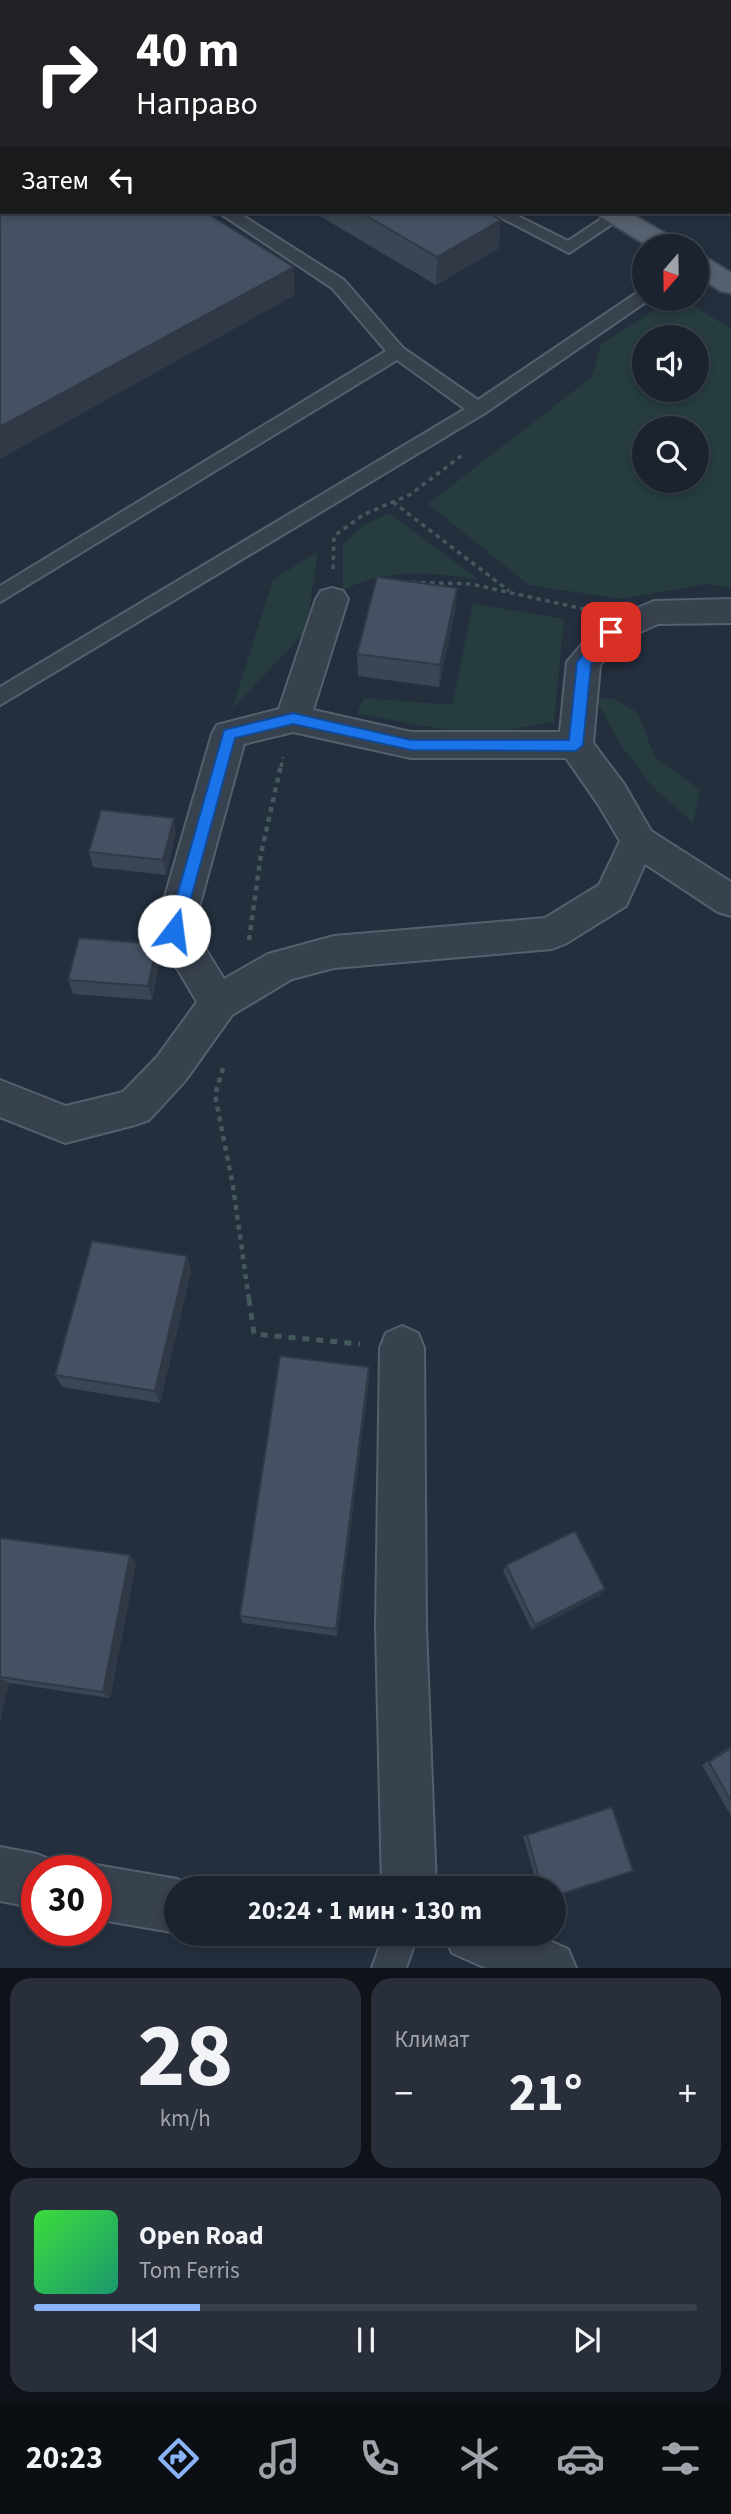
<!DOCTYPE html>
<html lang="ru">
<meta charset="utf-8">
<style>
:root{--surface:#1b232e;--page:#282f3a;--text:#f1f3f6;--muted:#a0a4aa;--line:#39404a;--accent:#8ab4f8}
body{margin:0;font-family:"Source Sans 3",sans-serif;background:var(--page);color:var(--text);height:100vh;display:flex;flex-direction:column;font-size:26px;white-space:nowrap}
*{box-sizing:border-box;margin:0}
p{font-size:23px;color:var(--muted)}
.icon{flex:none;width:38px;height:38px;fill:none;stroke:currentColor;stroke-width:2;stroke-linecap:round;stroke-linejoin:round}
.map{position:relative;height:1968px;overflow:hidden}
.side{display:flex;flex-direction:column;gap:10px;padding:10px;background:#0f1319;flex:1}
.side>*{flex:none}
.top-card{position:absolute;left:0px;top:0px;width:732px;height:214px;box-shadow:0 4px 10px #0003,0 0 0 2px var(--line);background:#202124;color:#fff;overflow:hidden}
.needle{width:46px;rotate:200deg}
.tools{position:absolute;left:632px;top:234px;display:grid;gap:14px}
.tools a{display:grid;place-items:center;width:77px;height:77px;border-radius:50%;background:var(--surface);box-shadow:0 4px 10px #0003,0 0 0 2px var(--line);font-size:35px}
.speed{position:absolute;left:21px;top:1855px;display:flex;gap:14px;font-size:35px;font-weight:700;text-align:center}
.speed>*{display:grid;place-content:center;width:91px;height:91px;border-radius:50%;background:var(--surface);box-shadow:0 4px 10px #0003,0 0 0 2px var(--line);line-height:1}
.speed .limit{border:10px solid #d22;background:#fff;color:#111}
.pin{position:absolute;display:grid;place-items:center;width:60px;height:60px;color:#fff;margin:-30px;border-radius:14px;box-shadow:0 4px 10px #0006}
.me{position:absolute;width:77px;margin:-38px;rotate:15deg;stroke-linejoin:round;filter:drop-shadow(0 0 5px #0008)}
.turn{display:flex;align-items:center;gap:24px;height:147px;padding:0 21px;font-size:32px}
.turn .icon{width:91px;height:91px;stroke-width:2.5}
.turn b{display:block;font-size:49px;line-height:60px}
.then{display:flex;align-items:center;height:66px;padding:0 21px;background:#0003;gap:14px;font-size:26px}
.big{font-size:52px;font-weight:700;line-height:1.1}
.side .tile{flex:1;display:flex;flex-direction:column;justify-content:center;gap:10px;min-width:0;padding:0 24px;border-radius:21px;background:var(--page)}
.side .dial{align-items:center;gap:0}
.dial b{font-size:91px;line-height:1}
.song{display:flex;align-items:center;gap:21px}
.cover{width:84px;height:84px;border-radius:10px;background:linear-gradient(135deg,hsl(120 70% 55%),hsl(160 70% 35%))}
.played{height:7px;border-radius:4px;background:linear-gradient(90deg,var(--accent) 25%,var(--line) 25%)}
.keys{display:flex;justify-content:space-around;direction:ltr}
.heat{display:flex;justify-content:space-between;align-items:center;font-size:38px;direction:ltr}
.side .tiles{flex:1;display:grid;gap:10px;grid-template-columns:1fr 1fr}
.tile:last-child{grid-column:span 2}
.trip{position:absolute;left:164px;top:1876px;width:402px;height:70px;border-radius:35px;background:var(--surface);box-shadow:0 4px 10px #0003,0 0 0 2px var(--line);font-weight:700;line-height:70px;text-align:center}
.tabs{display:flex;height:112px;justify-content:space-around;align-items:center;background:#0b0e12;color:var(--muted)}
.tabs .icon{width:49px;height:49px}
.tabs .on{color:var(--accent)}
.tabs b{font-size:32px;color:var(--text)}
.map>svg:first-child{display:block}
.green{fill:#263c3f;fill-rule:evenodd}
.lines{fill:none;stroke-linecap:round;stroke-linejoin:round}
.service-casing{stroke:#565f6c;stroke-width:4}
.minor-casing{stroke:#565f6c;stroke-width:4}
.primary-casing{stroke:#414a57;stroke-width:4}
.path-far2{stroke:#44595c;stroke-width:3.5;stroke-dasharray:4.5 4.5;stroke-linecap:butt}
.path-far1{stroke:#44595c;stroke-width:4.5;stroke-dasharray:5 5;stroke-linecap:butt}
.path{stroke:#44595c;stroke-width:5;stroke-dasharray:7 7;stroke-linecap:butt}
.service{fill:#38414e;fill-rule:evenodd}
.minor{fill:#38414e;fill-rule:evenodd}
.primary{fill:#56606e;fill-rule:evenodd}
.wall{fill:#3b4654}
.shaded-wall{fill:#303945}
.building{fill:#455162;stroke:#303945;stroke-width:2}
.route{fill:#1a73e8;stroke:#114b97;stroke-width:2}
</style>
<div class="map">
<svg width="731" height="1968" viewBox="0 0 731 1968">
<rect width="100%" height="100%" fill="#242f3e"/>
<g class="green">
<path d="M673,299H683L731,329V588L705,584L621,599L529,585L428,504L592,377L601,344ZM644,338H696V390H644ZM644,429H696V481H644Z"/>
<path d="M389,513L478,579C428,573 390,567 343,590V544L364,525Z"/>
<polygon points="318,551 306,631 232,709 273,580"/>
<polygon points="473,604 564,619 554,722 477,735 357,714 364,698 452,705"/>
<polygon points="596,699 614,699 637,712 655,757 700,790 693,823 652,786 620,744"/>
</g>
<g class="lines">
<g class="service-casing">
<g id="service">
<polygon points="367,0 381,0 382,2 368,2"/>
<rect x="539" y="0" width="14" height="2"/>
<rect x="0" y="62" width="2" height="9"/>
<polygon points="218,212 237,212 344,280 403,348 478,400 638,292 644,291 644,299 650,299 485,413 0,705 0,687 465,409 397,360 0,602 0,586 386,351 332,288"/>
<polygon points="490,212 510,212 568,241 610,213 622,213 624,216 569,253"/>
<polygon points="384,1934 418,1934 406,1968 372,1968"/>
</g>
</g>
<g class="minor-casing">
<g id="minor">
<path d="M332,588L343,591L348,599L313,710L411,732H560L567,662L599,624L654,601L731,599V623L658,624L623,640L600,665L593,743L624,784L651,831L731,882V916L718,912L645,864L626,906L565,944L552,949L334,968L292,979L232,1015L185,1081L149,1120L135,1125L65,1143L0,1117V1080L66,1106L123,1092L157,1057L197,1002L155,931L212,734L217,725L279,709L316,599L321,591ZM293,732L411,758H566L598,804L620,841L599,885L545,918L334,936L268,954L224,979L193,929L244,744Z"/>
<polygon points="402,1326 418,1333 424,1348 426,1627 436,1888 382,1888 376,1627 380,1348 386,1333"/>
<polygon points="0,1847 37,1854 56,1862 59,1871 37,1871 37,1908 0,1901"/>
<polygon points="96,1865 177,1879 196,1887 177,1888 177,1933 96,1919 96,1871 83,1871"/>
<polygon points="444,1934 534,1934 568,1949 576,1968 486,1968 452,1953"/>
</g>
</g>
<g class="primary-casing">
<g id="primary">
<polygon points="178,0 203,0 204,2 179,2"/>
<polygon points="597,212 628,212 678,241 682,247 650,247 601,217"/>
<polygon points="696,255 705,257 731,273 731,293 721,291 696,275"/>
</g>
</g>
<g class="path-far2">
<polyline points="393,502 509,591"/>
<polyline points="333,569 334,536 363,515 411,494 461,456"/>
<polyline points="403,582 471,584 584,609"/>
<polyline points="281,767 283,757"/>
</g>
<g class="path-far1">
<polyline points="249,940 261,854 281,765"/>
<polyline points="223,1068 215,1095 233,1186 249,1300"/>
</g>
<polyline class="path" points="249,1299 254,1334 360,1344"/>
<use href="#service" class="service"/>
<use href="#minor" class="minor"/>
<use href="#primary" class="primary"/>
</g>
<g class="wall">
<polygon points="313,212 487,212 499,248 436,285"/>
<polygon points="457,588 455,611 439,687 358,676 357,654"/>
<polygon points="176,833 166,875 93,867 89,852"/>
<polygon points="157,944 160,959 152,1000 73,994 68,980"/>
<polygon points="187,1256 191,1271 160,1403 62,1387 55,1375"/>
<polygon points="369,1380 337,1636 243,1623 240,1616"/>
<polygon points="0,1538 130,1555 136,1564 110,1698 9,1683 0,1721"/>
<polygon points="506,1565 600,1595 532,1630 503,1571"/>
<polygon points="731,1746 731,1816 702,1765"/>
<polygon points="612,1807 555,1888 538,1888 523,1836"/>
</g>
<g class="shaded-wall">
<polygon points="501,220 499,248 436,285 437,257"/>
<polygon points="294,267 295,295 0,459 0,427"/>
<polygon points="457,588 455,611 439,687 440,665"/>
<polygon points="174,818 176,833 166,875 163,860"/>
<polygon points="157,944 160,959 152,1000 148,986"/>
<polygon points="187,1256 191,1271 160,1403 155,1391"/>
<polygon points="369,1367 369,1380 337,1636 336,1629"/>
<polygon points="130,1555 136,1564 110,1698 103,1692"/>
<polygon points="605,1589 600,1595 532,1630 535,1625"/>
<polygon points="0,1678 9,1683 0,1721"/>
</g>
<g class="building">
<polygon points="0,66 2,68 2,212 205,212 294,267 0,427"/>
<polygon points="360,212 487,212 501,220 437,257"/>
<polygon points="377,577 457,588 440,665 357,654"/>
<polygon points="101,810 174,818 163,860 89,852"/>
<polygon points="79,938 157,944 148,986 68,980"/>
<polygon points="92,1241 187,1256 155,1391 55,1375"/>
<polygon points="280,1356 369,1367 336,1629 240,1616"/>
<polygon points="575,1531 605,1589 535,1625 506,1565"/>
<polygon points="0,1538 130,1555 103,1692 0,1677"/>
<polygon points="731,1748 731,1801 709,1762"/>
<polygon points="612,1807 633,1871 555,1896 555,1888 542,1888 527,1835"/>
</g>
<polygon class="route" points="611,627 618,632 591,664 583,745 576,751 411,750 293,724 235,738 182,931 180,936 169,936 167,931 224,730 293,713 411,740 569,740 577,662 606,628"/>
</svg>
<div class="tools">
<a><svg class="needle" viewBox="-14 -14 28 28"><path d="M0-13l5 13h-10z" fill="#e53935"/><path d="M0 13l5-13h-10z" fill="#a0a4aa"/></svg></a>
<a><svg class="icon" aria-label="sound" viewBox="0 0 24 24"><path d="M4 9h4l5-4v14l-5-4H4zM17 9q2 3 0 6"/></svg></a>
<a><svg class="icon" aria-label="search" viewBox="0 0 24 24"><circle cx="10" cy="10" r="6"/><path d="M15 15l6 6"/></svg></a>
</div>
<div class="speed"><div class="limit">30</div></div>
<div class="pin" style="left:611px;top:632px;background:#d93025"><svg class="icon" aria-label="arrive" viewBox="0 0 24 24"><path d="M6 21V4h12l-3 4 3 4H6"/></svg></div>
<svg class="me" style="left:174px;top:931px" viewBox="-20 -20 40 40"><circle r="19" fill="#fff"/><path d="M0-13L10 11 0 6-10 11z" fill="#1a73e8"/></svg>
<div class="trip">20:24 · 1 мин · 130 m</div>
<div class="top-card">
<div class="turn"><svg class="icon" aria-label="right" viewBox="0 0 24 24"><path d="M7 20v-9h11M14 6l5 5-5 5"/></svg><div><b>40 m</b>Направо</div></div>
<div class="then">Затем<svg class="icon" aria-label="left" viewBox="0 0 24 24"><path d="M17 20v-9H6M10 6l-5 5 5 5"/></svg></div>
</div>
</div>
<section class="side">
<div class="tiles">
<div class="tile dial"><b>28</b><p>km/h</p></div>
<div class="tile"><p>Климат</p>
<div class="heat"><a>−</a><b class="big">21°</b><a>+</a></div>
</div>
<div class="tile">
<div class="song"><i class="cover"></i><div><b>Open Road</b><p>Tom Ferris</p></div></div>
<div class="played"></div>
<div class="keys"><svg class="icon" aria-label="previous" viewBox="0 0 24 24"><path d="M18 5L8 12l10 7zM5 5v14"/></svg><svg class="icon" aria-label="pause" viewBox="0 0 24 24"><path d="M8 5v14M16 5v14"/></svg><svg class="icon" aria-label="next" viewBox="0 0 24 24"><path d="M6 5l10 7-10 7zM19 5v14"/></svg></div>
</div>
</div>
</section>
<nav class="tabs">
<b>20:23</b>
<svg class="icon on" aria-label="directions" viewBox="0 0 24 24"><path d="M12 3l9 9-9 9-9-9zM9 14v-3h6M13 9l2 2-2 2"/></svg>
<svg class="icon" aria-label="music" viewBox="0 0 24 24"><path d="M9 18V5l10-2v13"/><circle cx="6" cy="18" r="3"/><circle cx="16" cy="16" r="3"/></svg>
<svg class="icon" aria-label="phone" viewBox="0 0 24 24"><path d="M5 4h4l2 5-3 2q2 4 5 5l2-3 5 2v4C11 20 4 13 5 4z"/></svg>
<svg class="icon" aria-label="climate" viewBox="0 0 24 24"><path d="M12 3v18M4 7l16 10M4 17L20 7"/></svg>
<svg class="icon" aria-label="car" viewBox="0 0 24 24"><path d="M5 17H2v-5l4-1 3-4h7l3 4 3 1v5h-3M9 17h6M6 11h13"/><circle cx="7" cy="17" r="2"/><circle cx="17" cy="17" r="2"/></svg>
<svg class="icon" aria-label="filters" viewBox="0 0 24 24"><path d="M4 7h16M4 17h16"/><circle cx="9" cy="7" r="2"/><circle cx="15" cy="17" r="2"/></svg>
</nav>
